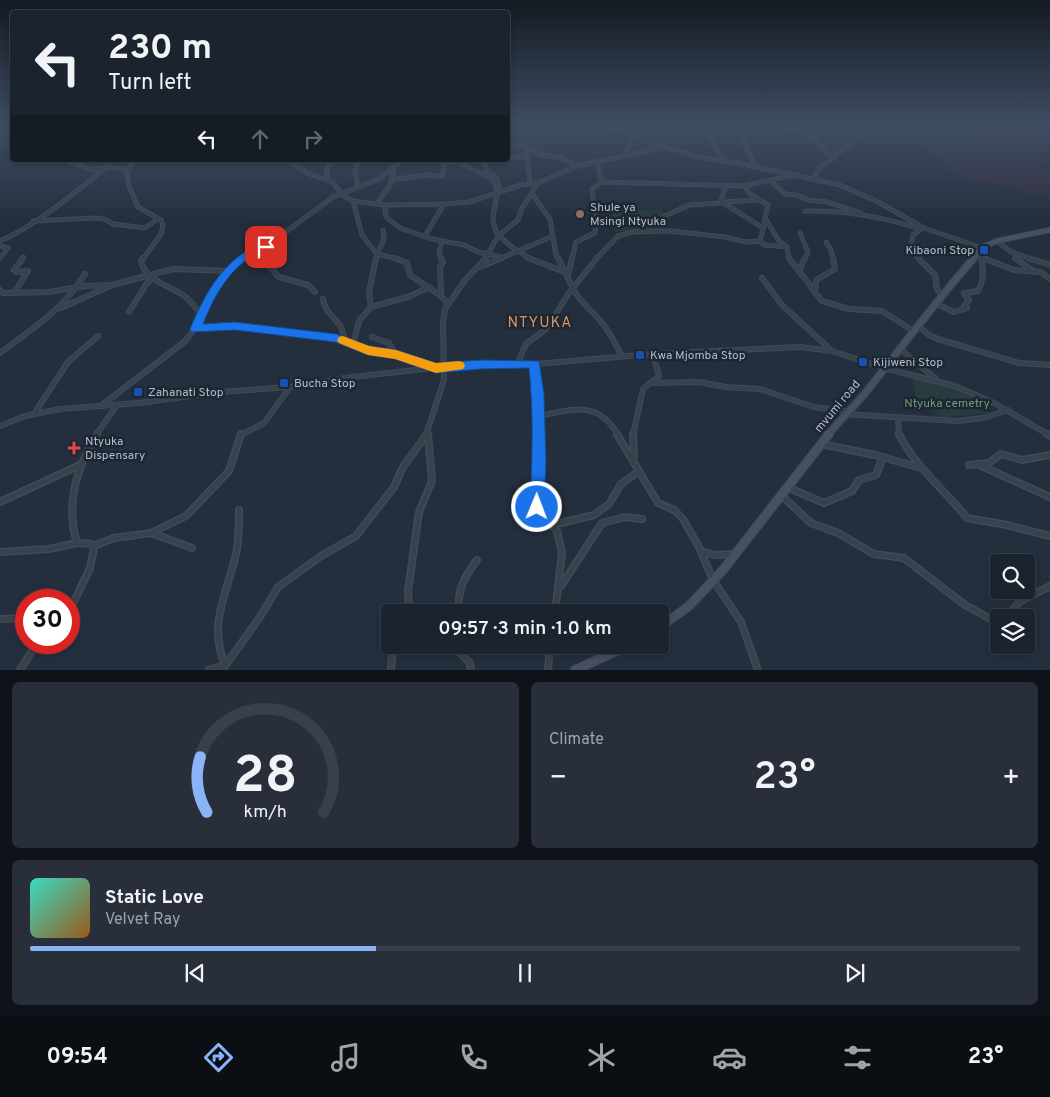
<!DOCTYPE html>
<meta charset="utf-8">
<style>
:root{--surface:#1b232e;--page:#282f3a;--text:#f1f3f6;--muted:#a0a4aa;--line:#39404a;--accent:#8ab4f8}
body{margin:0;font-family:Overpass,sans-serif;background:var(--page);color:var(--text);height:100vh;display:flex;flex-direction:column;font-size:19px;white-space:nowrap}
*{box-sizing:border-box;margin:0}
p{font-size:16px;color:var(--muted)}
.icon{flex:none;width:28px;height:28px;fill:none;stroke:currentColor;stroke-width:2;stroke-linecap:round;stroke-linejoin:round}
.map{position:relative;height:670px;overflow:hidden}
.side{display:flex;flex-direction:column;gap:12px;padding:12px;background:#0f1319;flex:1}
.side>*{flex:none}
.hud{position:absolute;left:10px;top:10px;width:500px;height:152px;border-radius:5px;box-shadow:0 2px 8px #0003,0 0 0 1px var(--line);background:#1b232e;color:var(--text);overflow:hidden}
.fabs{position:absolute;left:990px;top:554px;display:grid;gap:10px}
.fabs a{display:grid;place-items:center;width:45px;height:45px;border-radius:5px;background:var(--surface);box-shadow:0 2px 8px #0003,0 0 0 1px var(--line);font-size:25px}
.speed{position:absolute;left:15px;top:589px;display:flex;gap:10px;font-size:25px;font-weight:700;text-align:center}
.speed>*{display:grid;place-content:center;width:65px;height:65px;border-radius:50%;background:var(--surface);box-shadow:0 2px 8px #0003,0 0 0 1px var(--line);line-height:1}
.speed .limit{border:8px solid #d22;background:#fff;color:#111}
.pin{position:absolute;display:grid;place-items:center;width:42px;height:42px;color:#fff;margin:-21px;border-radius:10px;box-shadow:0 2px 8px #0006}
.me{position:absolute;width:55px;margin:-28px;rotate:1deg;stroke-linejoin:round;filter:drop-shadow(0 0 4px #0008)}
.turn{display:flex;align-items:center;gap:18px;height:105px;padding:0 15px;font-size:22px}
.turn .icon{width:65px;height:65px;stroke-width:2.5}
.turn b{display:block;font-size:35px;line-height:42px}
.lanes{display:flex;align-items:center;height:48px;padding:0 15px;background:#0003;justify-content:center;gap:25px;direction:ltr}
.lanes .off{opacity:.35}
.big{font-size:38px;font-weight:600;line-height:1.1}
.side .tile{flex:1;display:flex;flex-direction:column;justify-content:center;gap:8px;min-width:0;padding:0 18px;border-radius:8px;background:var(--page)}
.side .dial{align-items:center;gap:0}
.dial svg{height:130px;overflow:visible;fill:none;stroke:var(--line);stroke-width:7;stroke-linecap:round;text-anchor:middle}
.dial text{fill:var(--text);stroke:none}
.song{display:flex;align-items:center;gap:15px}
.cover{width:60px;height:60px;border-radius:8px;background:linear-gradient(135deg,hsl(170 70% 55%),hsl(30 70% 35%))}
.played{height:5px;border-radius:2px;background:linear-gradient(90deg,var(--accent) 35%,var(--line) 35%)}
.keys{display:flex;justify-content:space-around;direction:ltr}
.heat{display:flex;justify-content:space-between;align-items:center;font-size:28px;direction:ltr}
.side .tiles{flex:1;display:grid;gap:12px;grid-template-columns:1fr 1fr}
.tile:last-child{grid-column:span 2}
.trip{position:absolute;left:381px;top:604px;width:288px;height:50px;border-radius:5px;background:var(--surface);box-shadow:0 2px 8px #0003,0 0 0 1px var(--line);font-weight:600;line-height:50px;text-align:center}
.tabs{display:flex;height:80px;justify-content:space-around;align-items:center;background:#0b0e12;color:var(--muted)}
.tabs .icon{width:35px;height:35px}
.tabs .active{color:var(--accent)}
.tabs b{font-size:22px;color:var(--text)}
.map>svg:first-child{display:block}
.medical{fill:#32303f}
.green{fill:#263c3f}
.lines{fill:none;stroke-linecap:round;stroke-linejoin:round}
.street-far2-casing{stroke:#414a57;stroke-width:5}
.street-far1-casing{stroke:#414a57;stroke-width:6}
.street-casing{stroke:#414a57;stroke-width:8}
.secondary-far2-casing{stroke:#414a57;stroke-width:6}
.secondary-far1-casing{stroke:#414a57;stroke-width:8}
.secondary-casing{stroke:#414a57;stroke-width:10}
.street-far2{stroke:#38414e;stroke-width:3}
.street-far1{stroke:#38414e;stroke-width:4}
.street{stroke:#38414e;stroke-width:5}
.secondary-far2{stroke:#465061;stroke-width:4.5}
.secondary-far1{stroke:#465061;stroke-width:5.5}
.secondary{stroke:#465061;stroke-width:8}
.route{fill:#1a73e8;stroke:#114b97}
.slow{fill:#f59e0b}
.education-dot{fill:#8d6e63;stroke:#1d2633;stroke-width:2}
.transit-dot{fill:#1a4fb4;stroke:#1d2633;stroke-width:2}
.health-dot{fill:#e0444e;stroke:#1d2633;stroke-width:2}
.labels{text-anchor:middle;stroke-width:5;stroke-linejoin:round;paint-order:stroke}
.poi-label{font-size:12px;fill:#b4bcc9;stroke:#1d2633;text-anchor:start}
.park-label{font-size:12px;fill:#6b9a76;stroke:#1d2633}
.street-label{font-size:12px;fill:#b4bcc9;stroke:#1d2633}
.quarter-label{font-size:15px;letter-spacing:1px;fill:#d59563;stroke:#1d2633}
</style>
<div class="map">
<svg width="1050" height="670" viewBox="0 0 1050 670">
<rect width="100%" height="100%" fill="#242f3e"/>
<polygon class="medical" points="1038,133 1050,141 1050,152 1036,153 1046,163 1038,164 1050,172 1050,198 992,183 973,184 954,172 920,143"/>
<g class="green">
<polygon points="662,209 666,222 665,230 646,229 615,232 612,212 628,210"/>
<polygon points="912,376 937,382 982,399 989,413 942,418 916,398"/>
</g>
<g class="lines">
<g class="street-far2-casing">
<g id="street-far2">
<polyline points="558,126 560,128"/>
<polyline points="609,126 654,144 699,157 738,163 840,185 876,201 924,228 982,248"/>
<polyline points="700,126 725,160"/>
<polyline points="737,126 755,166"/>
<polyline points="853,126 865,132"/>
<polyline points="0,129 6,126"/>
<polyline points="706,132 782,131 807,126"/>
<polyline points="809,136 834,158"/>
<polyline points="0,142 12,145"/>
<polyline points="508,144 526,147 530,184"/>
<polyline points="526,147 542,155 559,157 577,166"/>
<polyline points="624,156 634,137"/>
<polyline points="508,157 528,157"/>
<polyline points="65,160 92,170 108,167 129,170"/>
<polyline points="133,160 127,174 129,186 138,207 161,220 163,225 161,234 143,259"/>
<polyline points="287,160 309,174 333,182 341,194 353,201 385,205 444,204 469,202 521,185 538,183 577,166 666,147"/>
<polyline points="327,160 329,164 326,173 329,180"/>
<polyline points="358,160 355,173 358,186"/>
<path d="M456,160C466,169 481,170 491,179C504,191 492,207 493,221C494,226 496,231 498,236"/>
<polyline points="483,160 488,172 496,177 499,186 497,189"/>
<polyline points="332,161 338,160"/>
<polyline points="597,161 602,182"/>
<polyline points="813,178 820,168 872,126"/>
<polyline points="391,180 425,175 442,176 445,162 484,160"/>
<polyline points="771,181 785,194 797,195 808,200 827,202 861,213"/>
<polyline points="532,194 550,219 556,255 558,259"/>
<polyline points="353,201 362,235 377,254 376,259"/>
<polyline points="722,202 763,228"/>
<polyline points="724,202 757,200"/>
<polyline points="377,203 390,185 394,168"/>
<polyline points="385,205 386,217 400,228 432,239 464,245 478,252 501,257"/>
<path d="M805,211C845,210 883,217 921,229"/>
<polyline points="665,216 689,205 720,203 726,186"/>
<polyline points="765,218 779,241 787,247"/>
<polyline points="33,221 94,218 104,219 113,224 145,228 158,219"/>
<polyline points="383,230 384,239 377,254 398,259"/>
<polyline points="800,233 808,252 805,259"/>
<polyline points="498,235 513,248 531,259"/>
<polyline points="425,236 444,204"/>
<path d="M0,241C36,226 75,192 106,168"/>
<polyline points="997,241 1011,252 1032,259"/>
<polyline points="826,242 831,250 833,259"/>
<polyline points="0,246 8,248 0,258"/>
<polyline points="910,247 937,249"/>
<polyline points="253,252 263,259"/>
<polyline points="1015,253 1016,259"/>
<polyline points="976,255 986,259"/>
<polyline points="22,259 23,257"/>
<polyline points="242,259 275,240 333,197 379,179 402,160"/>
<polyline points="442,259 439,252 442,241"/>
<polyline points="485,259 498,236 518,220 521,210 538,183"/>
<polyline points="499,259 553,236"/>
<polyline points="572,259 576,242 595,233 596,224 592,189 602,182 744,186"/>
<polyline points="596,259 618,236 633,232 670,231 725,237 746,242 760,241"/>
<polyline points="789,259 787,247 765,245 760,242 768,205 750,194 744,186 793,175"/>
<polyline points="919,259 910,250 913,235 921,229"/>
</g>
</g>
<g class="street-far1-casing">
<g id="street-far1">
<path d="M143,258L141,261C146,281 168,285 183,295C190,300 195,307 200,313"/>
<polyline points="262,258 279,277 308,285 315,292"/>
<polyline points="395,258 407,263 410,275 438,294 448,303"/>
<polyline points="528,258 565,272"/>
<path d="M558,258C564,268 568,279 573,289C580,302 590,309 599,319C609,330 615,343 622,356"/>
<polyline points="789,258 822,301 849,309 882,311 912,330"/>
<polyline points="918,258 935,275 937,289 941,294"/>
<polyline points="983,258 1014,270 1041,272 1050,279"/>
<polyline points="1015,258 1033,271"/>
<polyline points="1028,258 1050,265"/>
<polyline points="480,267 502,258"/>
<polyline points="799,271 805,258"/>
<polyline points="568,275 572,258"/>
<polyline points="762,278 782,305 831,350"/>
<polyline points="0,290 3,293 49,292 85,286 112,285 173,269 228,271"/>
<polyline points="14,293 28,271 17,272 14,270 23,258"/>
<polyline points="815,293 816,280 835,269 833,258"/>
<polyline points="441,294 440,267 443,262 441,258"/>
<path d="M323,299C325,317 344,319 344,340"/>
<path d="M935,303L954,312L967,308L964,306L969,300L964,293L978,291C984,279 984,271 981,258"/>
<polyline points="371,307 408,297 429,287"/>
<polyline points="61,308 110,286"/>
<polyline points="129,312 147,283 153,278"/>
<polyline points="917,325 929,335 938,339 1019,363 1050,365"/>
<polyline points="195,329 233,326 336,338 368,351 396,355 435,368"/>
<polyline points="372,337 389,343 396,355"/>
<polyline points="353,345 359,321 371,307 369,292 376,258"/>
<polyline points="899,348 936,379"/>
<path d="M0,353C32,329 64,309 85,274"/>
<polyline points="535,364 539,435"/>
<polyline points="517,365 526,344 546,329 569,293 597,258"/>
<polyline points="651,383 699,382 726,387 760,389 814,407 847,411"/>
<polyline points="101,406 184,342 198,325 200,313 227,272 244,258"/>
<polyline points="34,414 68,362 98,336"/>
<polyline points="845,414 958,421 983,418 1008,410"/>
<path d="M538,416C571,410 598,399 618,435"/>
<polyline points="898,418 899,435"/>
<polyline points="0,426 25,416 60,409 139,403 220,392 290,387 352,377 443,367 481,364 524,365 653,354 800,347 832,351 884,368 955,386 994,403 1049,435"/>
<polyline points="428,433 428,435"/>
<polyline points="96,435 117,405"/>
<polyline points="241,435 264,423 290,387"/>
<polyline points="426,435 444,380 443,322 445,309 465,280 486,258"/>
<polyline points="633,435 643,389 659,376 653,354"/>
</g>
</g>
<g class="street-casing">
<g id="street">
<polyline points="539,434 537,507 557,531 562,553 555,612"/>
<polyline points="617,434 658,503 674,510 683,519 699,547 713,580 741,622 758,670"/>
<path d="M899,434C915,467 945,490 967,518L1007,525L1050,536"/>
<polyline points="1047,434 1050,436"/>
<polyline points="821,444 875,455 921,468"/>
<polyline points="632,460 634,456 633,434"/>
<polyline points="977,464 1050,497"/>
<polyline points="969,465 989,463 1001,454 1022,460 1050,455"/>
<polyline points="789,488 824,503 852,491 859,480 876,475 883,457"/>
<polyline points="782,496 811,523 838,533 874,554 904,558 965,605 989,618 999,620"/>
<polyline points="0,502 80,465"/>
<polyline points="552,525 594,515 609,504 621,484 638,472"/>
<polyline points="151,533 192,548"/>
<polyline points="94,546 114,538 151,533 186,516 229,471 241,434"/>
<polyline points="701,551 715,555 736,554"/>
<polyline points="0,552 49,549 77,543"/>
<polyline points="561,586 602,523 625,517 642,519"/>
<path d="M69,612L90,568L94,548L91,544L77,543C65,504 76,468 97,434"/>
<polyline points="409,612 408,591 419,512 432,481 428,434"/>
<path d="M459,612C457,590 464,577 477,560"/>
<polyline points="1006,618 1019,602 1050,586"/>
<polyline points="0,619 26,618"/>
<polyline points="452,645 470,663 471,670"/>
<polyline points="461,653 462,645"/>
<polyline points="20,670 38,642"/>
<path d="M209,670L225,665C207,621 229,591 237,549C239,536 239,523 239,510"/>
<polyline points="222,670 260,617 278,587 321,556 356,536 394,487 403,467 427,434"/>
<polyline points="391,670 392,656 399,645"/>
<polyline points="548,670 550,645"/>
</g>
</g>
<g class="secondary-far2-casing">
<polyline id="secondary-far2" points="973,259 984,246 997,241 1050,230"/>
</g>
<g class="secondary-far1-casing">
<path id="secondary-far1" d="M828,435C840,420 854,407 866,392C902,347 936,301 974,258"/>
</g>
<g class="secondary-casing">
<g id="secondary">
<polyline points="660,627 689,606 723,570 829,434"/>
<polyline points="575,670 630,645"/>
</g>
</g>
<use href="#street-far2" class="street-far2"/>
<use href="#street-far1" class="street-far1"/>
<use href="#street" class="street"/>
<use href="#secondary-far2" class="secondary-far2"/>
<use href="#secondary-far1" class="secondary-far1"/>
<use href="#secondary" class="secondary"/>
</g>
<linearGradient id="sky" x2="0" y2="1"><stop stop-color="#141a22"/><stop offset="0.57" stop-color="#3f4d63"/><stop offset="1" stop-color="#3f4d63" stop-opacity="0"/></linearGradient>
<rect width="1050" height="220" fill="url(#sky)"/>
<path class="route" d="M267,242L272,245C267,253 253,255 246,260C225,276 212,301 203,324L235,322L336,334L369,346L396,350L436,363L481,360L539,361L544,394L546,462L544,507L542,512L537,514L532,512L530,507C532,461 534,415 529,368L481,369L436,373L395,359L368,355L335,342L235,330L191,332L190,329C205,293 226,254 267,242Z"/>
<polygon class="slow" points="343,336 369,346 396,350 436,363 459,361 463,362 465,366 463,369 436,373 395,359 368,355 339,343 337,340 339,337"/>
<circle class="education-dot" cx="580" cy="214" r="5"/>
<g class="transit-dot">
<rect x="979" y="245" width="10" height="10" rx="2.5"/>
<rect x="635" y="350" width="10" height="10" rx="2.5"/>
<rect x="858" y="357" width="10" height="10" rx="2.5"/>
<rect x="279" y="378" width="10" height="10" rx="2.5"/>
<rect x="133" y="387" width="10" height="10" rx="2.5"/>
</g>
<path class="health-dot" d="M71.5 440.5h5v5h5v5h-5v5h-5v-5h-5v-5h5z"/>
<g class="labels">
<g class="poi-label">
<text x="590" y="211">Shule ya<tspan x="590" dy="14">Msingi Ntyuka</tspan></text>
<text x="974" y="254" text-anchor="end">Kibaoni Stop</text>
<text x="650" y="359">Kwa Mjomba Stop</text>
<text x="873" y="366">Kijiweni Stop</text>
<text x="294" y="387">Bucha Stop</text>
<text x="148" y="396">Zahanati Stop</text>
<text x="85" y="445">Ntyuka<tspan x="85" dy="14">Dispensary</tspan></text>
</g>
<g class="park-label">
<text x="947" y="407">Ntyuka cemetry</text>
</g>
<g class="street-label">
<text transform="translate(837 406) rotate(-50)" y="4">mvumi road</text>
</g>
<g class="quarter-label">
<text x="540" y="327">NTYUKA</text>
</g>
</g>
</svg>
<div class="fabs">
<a><svg class="icon" aria-label="search" viewBox="0 0 24 24"><circle cx="10" cy="10" r="6"/><path d="M15 15l6 6"/></svg></a>
<a><svg class="icon" aria-label="layers" viewBox="0 0 24 24"><path d="M12 4l9 5-9 5-9-5zM3 14l9 5 9-5"/></svg></a>
</div>
<div class="speed"><div class="limit">30</div></div>
<div class="pin" style="left:266px;top:247px;background:#d93025"><svg class="icon" aria-label="arrive" viewBox="0 0 24 24"><path d="M6 21V4h12l-3 4 3 4H6"/></svg></div>
<svg class="me" style="left:537px;top:507px" viewBox="-20 -20 40 40"><circle r="17" fill="#1a73e8" stroke="#fff" stroke-width="3"/><path d="M0-11L8 9 0 5-8 9z" fill="#fff"/></svg>
<div class="trip">09:57 · 3 min · 1.0 km</div>
<div class="hud">
<div class="turn"><svg class="icon" aria-label="left" viewBox="0 0 24 24"><path d="M17 20v-9H6M10 6l-5 5 5 5"/></svg><div><b>230 m</b>Turn left</div></div>
<div class="lanes"><svg class="icon" aria-label="left" viewBox="0 0 24 24"><path d="M17 20v-9H6M10 6l-5 5 5 5"/></svg><svg class="icon off" aria-label="ahead" viewBox="0 0 24 24"><path d="M12 20V5M6 11l6-6 6 6"/></svg><svg class="icon off" aria-label="right" viewBox="0 0 24 24"><path d="M7 20v-9h11M14 6l5 5-5 5"/></svg></div>
</div>
</div>
<section class="side">
<div class="tiles">
<div class="tile dial"><svg viewBox="0 0 100 80">
<path d="M14 69A42 42 0 1 1 86 69"/>
<path d="M14 69A42 42 0 0 1 10 35" stroke="#8ab4f8"/>
<text x="50" y="56" font-size="32" font-weight="700">28</text>
<text x="50" y="72" font-size="11">km/h</text>
</svg></div>
<div class="tile"><p>Climate</p>
<div class="heat"><a>−</a><b class="big">23°</b><a>+</a></div>
</div>
<div class="tile">
<div class="song"><i class="cover"></i><div><b>Static Love</b><p>Velvet Ray</p></div></div>
<div class="played"></div>
<div class="keys"><svg class="icon" aria-label="previous" viewBox="0 0 24 24"><path d="M18 5L8 12l10 7zM5 5v14"/></svg><svg class="icon" aria-label="pause" viewBox="0 0 24 24"><path d="M8 5v14M16 5v14"/></svg><svg class="icon" aria-label="next" viewBox="0 0 24 24"><path d="M6 5l10 7-10 7zM19 5v14"/></svg></div>
</div>
</div>
</section>
<nav class="tabs">
<b>09:54</b>
<svg class="icon active" aria-label="directions" viewBox="0 0 24 24"><path d="M12 3l9 9-9 9-9-9zM9 14v-3h6M13 9l2 2-2 2"/></svg>
<svg class="icon" aria-label="music" viewBox="0 0 24 24"><path d="M9 18V5l10-2v13"/><circle cx="6" cy="18" r="3"/><circle cx="16" cy="16" r="3"/></svg>
<svg class="icon" aria-label="phone" viewBox="0 0 24 24"><path d="M5 4h4l2 5-3 2q2 4 5 5l2-3 5 2v4C11 20 4 13 5 4z"/></svg>
<svg class="icon" aria-label="climate" viewBox="0 0 24 24"><path d="M12 3v18M4 7l16 10M4 17L20 7"/></svg>
<svg class="icon" aria-label="car" viewBox="0 0 24 24"><path d="M5 17H2v-5l4-1 3-4h7l3 4 3 1v5h-3M9 17h6M6 11h13"/><circle cx="7" cy="17" r="2"/><circle cx="17" cy="17" r="2"/></svg>
<svg class="icon" aria-label="filters" viewBox="0 0 24 24"><path d="M4 7h16M4 17h16"/><circle cx="9" cy="7" r="2"/><circle cx="15" cy="17" r="2"/></svg>
<b>23°</b>
</nav>
